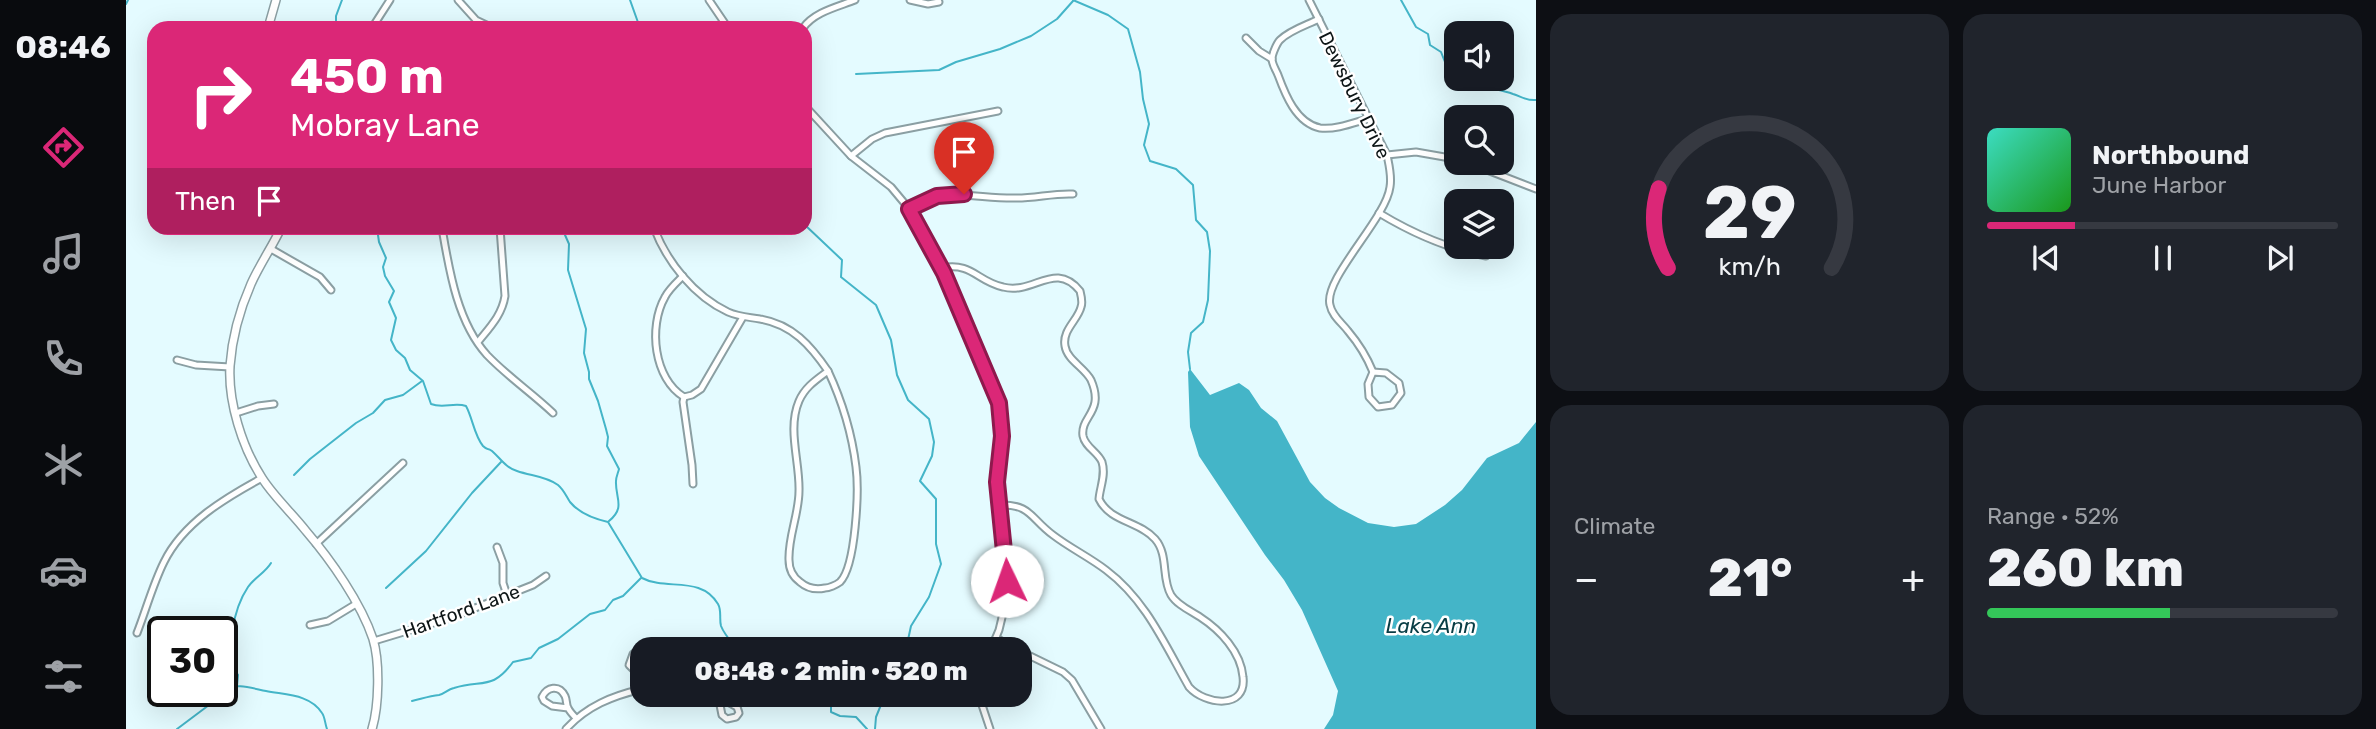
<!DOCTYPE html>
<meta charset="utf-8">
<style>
:root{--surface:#171b24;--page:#20242c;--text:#f1f3f6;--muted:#9ea1a6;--line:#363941;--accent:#db2777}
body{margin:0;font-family:Rubik,sans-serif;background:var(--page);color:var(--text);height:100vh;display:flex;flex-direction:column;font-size:26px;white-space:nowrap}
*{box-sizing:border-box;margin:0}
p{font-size:23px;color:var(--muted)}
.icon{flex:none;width:38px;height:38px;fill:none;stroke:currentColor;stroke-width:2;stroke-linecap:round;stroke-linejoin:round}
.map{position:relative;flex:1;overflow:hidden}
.drawer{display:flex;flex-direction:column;gap:14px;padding:14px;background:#0d0f14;width:840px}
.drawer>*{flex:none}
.hud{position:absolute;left:21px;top:21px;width:665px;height:214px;border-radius:21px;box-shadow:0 7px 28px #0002;background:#db2777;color:#fff;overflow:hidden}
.buttons{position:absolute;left:1318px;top:21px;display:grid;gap:14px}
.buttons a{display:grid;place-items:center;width:70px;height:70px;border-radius:14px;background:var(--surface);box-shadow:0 7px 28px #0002;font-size:35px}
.speed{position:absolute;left:21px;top:616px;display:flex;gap:14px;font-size:35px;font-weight:700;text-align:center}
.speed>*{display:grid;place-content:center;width:91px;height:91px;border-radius:50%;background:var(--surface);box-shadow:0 7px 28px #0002;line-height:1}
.speed .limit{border:4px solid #111;border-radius:10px;background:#fff;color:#111}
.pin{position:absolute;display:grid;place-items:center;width:60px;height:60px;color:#fff;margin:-72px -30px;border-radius:50% 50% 50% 0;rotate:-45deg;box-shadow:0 0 7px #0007}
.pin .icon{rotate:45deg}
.me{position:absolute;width:77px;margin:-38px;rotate:357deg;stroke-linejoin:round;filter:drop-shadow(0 0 5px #0008)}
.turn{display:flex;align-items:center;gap:24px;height:147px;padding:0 28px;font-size:32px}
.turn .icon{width:91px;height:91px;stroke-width:2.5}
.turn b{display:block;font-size:49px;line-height:60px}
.then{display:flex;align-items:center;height:66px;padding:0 28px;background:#0003;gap:14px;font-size:26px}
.big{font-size:52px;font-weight:800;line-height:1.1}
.drawer .widget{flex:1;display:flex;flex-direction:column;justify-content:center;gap:10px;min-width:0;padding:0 24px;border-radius:21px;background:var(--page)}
.drawer .dial{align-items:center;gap:0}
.dial svg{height:182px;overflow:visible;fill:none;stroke:var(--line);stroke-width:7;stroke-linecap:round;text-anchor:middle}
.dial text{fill:var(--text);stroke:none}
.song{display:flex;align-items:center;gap:21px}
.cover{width:84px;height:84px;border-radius:10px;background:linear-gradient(135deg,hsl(170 70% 55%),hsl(120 70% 35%))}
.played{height:7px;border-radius:4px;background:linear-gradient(90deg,var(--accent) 25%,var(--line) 25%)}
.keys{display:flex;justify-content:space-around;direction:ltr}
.heat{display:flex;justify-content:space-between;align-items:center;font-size:38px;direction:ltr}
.charge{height:10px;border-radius:5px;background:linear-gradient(90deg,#34c759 52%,var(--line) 0)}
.drawer .tiles{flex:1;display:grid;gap:14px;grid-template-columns:repeat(2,1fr)}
.trip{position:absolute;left:504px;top:637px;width:402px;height:70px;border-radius:21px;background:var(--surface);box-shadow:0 7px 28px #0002;font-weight:800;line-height:70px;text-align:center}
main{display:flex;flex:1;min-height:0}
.dock{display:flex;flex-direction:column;width:126px;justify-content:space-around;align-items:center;background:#090b0e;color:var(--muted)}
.dock .icon{width:49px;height:49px}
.dock .active{color:var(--accent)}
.dock b{font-size:32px;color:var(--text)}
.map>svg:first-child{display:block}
.water{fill:#44b5c8}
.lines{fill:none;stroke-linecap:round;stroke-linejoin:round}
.stream{stroke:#44b5c8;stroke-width:2}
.street-casing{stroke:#8b9fa3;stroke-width:9}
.secondary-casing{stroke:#8b9fa3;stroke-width:10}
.street{stroke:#fff;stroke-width:5}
.secondary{stroke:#fff;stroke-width:7}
.route-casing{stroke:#8e194d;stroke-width:18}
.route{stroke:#db2777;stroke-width:12}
.labels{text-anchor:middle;stroke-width:5;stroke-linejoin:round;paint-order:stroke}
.street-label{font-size:19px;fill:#0d1516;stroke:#fff}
.water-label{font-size:21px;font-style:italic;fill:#083d45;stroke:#fff}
</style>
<main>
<nav class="dock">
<b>08:46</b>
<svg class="icon active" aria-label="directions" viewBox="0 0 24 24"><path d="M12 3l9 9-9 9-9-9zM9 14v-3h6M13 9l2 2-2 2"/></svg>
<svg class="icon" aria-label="music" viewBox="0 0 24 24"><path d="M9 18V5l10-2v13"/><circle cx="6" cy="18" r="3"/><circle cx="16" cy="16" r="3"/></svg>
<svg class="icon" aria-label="phone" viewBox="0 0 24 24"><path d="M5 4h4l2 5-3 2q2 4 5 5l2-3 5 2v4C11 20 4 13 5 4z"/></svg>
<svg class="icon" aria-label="climate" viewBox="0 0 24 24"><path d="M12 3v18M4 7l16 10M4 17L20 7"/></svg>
<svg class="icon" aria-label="car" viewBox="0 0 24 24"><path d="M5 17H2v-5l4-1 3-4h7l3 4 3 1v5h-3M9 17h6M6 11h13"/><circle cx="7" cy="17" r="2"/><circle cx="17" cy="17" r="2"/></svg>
<svg class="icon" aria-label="filters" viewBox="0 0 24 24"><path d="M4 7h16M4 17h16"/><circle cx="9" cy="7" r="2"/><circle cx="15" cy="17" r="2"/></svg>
</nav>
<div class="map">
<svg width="1410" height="729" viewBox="0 0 1410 729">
<rect width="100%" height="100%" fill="#e4fbff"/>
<polygon class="water" points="1064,369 1084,395 1113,383 1123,390 1135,408 1151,421 1184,482 1199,498 1213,508 1242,523 1268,527 1290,524 1319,505 1336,490 1361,458 1393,443 1410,422 1410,729 1198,729 1207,715 1212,691 1176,610 1158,580 1139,555 1073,456 1064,427 1062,372"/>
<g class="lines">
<g class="stream">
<polyline points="504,0 514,28"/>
<polyline points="947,0 982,15 1002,29 1014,72 1017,99 1023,124 1018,145 1024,161 1050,169 1067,185 1070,220 1081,232 1084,251 1082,300 1077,322 1065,333 1062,352 1064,369"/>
<polyline points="1275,0 1290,27 1302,34 1304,45 1315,52 1319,62 1330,71"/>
<polyline points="0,4 2,0"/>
<polyline points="210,28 210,16 216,0"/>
<polyline points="730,74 813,70 830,62 874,49 905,36 931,19 947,1"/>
<path d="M1343,79C1357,89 1371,88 1387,94C1396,97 1401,101 1410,100"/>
<polyline points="679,225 716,260 715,277 750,305 765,340 771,375 782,400 803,419 808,442 806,456 794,481 810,499 810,544 815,564 803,597 785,626 780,649"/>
<path d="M251,228L253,242L260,258L257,267L259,276L268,291L263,302L270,318L265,340L270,350L279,358L284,370L297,381L305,404C317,409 328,402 340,406C347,419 348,435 357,446C362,451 361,447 366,451C375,459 379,467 391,471C405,476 420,476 432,485C438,490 440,496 444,502C453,513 469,519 482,522L516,578C540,591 575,575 592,604C596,611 593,619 595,626C598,634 606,643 611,649"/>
<path d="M439,228V235L443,244L442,270L460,329L458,353L463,372V379L472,401L480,429L482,437L481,446L493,469C492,473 490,477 490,481C489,498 500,507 483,521"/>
<polyline points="168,475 184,459 230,423 247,413 259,400 277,395 296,381"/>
<polyline points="260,588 300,551 346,493 375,462"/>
<path d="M111,686L112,675C96,656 109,606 122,587C129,577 139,573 145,563"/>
<path d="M96,689C111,683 125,688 140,691C159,695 184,694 196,713C199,717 199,724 201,729"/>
<polyline points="661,695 677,704 690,706 697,700 705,706 705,712 714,716 730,717 741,729"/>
<path d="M286,701C295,699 303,696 313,695C318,694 322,689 328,688C356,679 366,691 387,662L405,658L413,648L432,639L464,614L479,610L487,600L497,596L515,578"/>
<polyline points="51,729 83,705 93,691"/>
<polyline points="749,729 750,717 759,695"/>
</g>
<g class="street-casing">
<g id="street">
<polyline points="332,0 350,20 367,28"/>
<polyline points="583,0 602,28"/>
<polyline points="784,0 802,4 813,2"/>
<path d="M1183,0L1261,155C1263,165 1266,176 1264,187C1260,219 1197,279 1204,305C1206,316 1216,323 1222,331C1233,344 1241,357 1247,372"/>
<path d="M1193,19C1181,25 1164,30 1154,40C1151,43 1146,54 1146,59C1146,64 1150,70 1152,75C1159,94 1170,123 1194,128C1209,130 1227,123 1241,119"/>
<polyline points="246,28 264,0"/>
<path d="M677,28C688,12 711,7 729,0"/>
<polyline points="1120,38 1133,51 1146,59"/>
<polyline points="679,106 725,156 765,187 780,205 818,273 873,403 876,436 871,482 881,581 879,605 873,630 865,649"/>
<polyline points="1261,155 1290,152 1330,159"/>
<polyline points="725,156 746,139 759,133 872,111"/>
<polyline points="1343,163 1410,189"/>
<path d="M783,209C825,186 847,199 891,198C910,198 928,193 947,194"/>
<path d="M1253,213C1286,233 1323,249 1360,256"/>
<path d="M316,228C323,269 331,322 361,355C381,376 406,393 427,413"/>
<path d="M528,228C541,262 568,296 602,312C613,317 623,317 634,319C666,324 685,346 702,371"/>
<polyline points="145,249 194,277 205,290"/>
<path d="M815,268C847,262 850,281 877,287C908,295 929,260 954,291C955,295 957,302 955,307C952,320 936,330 939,346C941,360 959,368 965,380C979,412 954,416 957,436C959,447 972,452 976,462C980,475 974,487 973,499C984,522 1013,521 1029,539C1043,555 1035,578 1045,595C1051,605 1065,611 1074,617C1094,630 1115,652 1117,677C1121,710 1079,705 1063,687C1039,645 1020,600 980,570C963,557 944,548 927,535C904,518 905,504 873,505"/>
<path d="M557,276C551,282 543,289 539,297C522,327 528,379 558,397L566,395L575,389L617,317"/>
<path d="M352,342C364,327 376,315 379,296L374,228"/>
<polyline points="51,360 70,365 104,367"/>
<path d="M702,371C716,401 726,434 730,467C733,490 730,566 714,582C710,585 703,588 699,588C690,590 681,588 674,582C667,577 663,569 663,560C662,537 673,514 673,491C674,462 661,429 673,401C679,387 690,380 702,371Z"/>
<polygon points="1247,372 1260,373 1273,383 1275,393 1266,405 1252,407 1243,397 1242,384"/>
<polyline points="558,397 557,402 566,465 567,484"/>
<polyline points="110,413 132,406 148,404"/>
<polyline points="190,544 277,463"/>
<polyline points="371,547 377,563 377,583 381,595"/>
<polyline points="184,625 202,621 230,604"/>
<path d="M11,633C20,610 27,584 38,562C57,523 99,498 136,478"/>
<polyline points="870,638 890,649"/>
<polyline points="248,641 324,618 407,585 420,576"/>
<polyline points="894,651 937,672 946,680 975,729"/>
<polyline points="516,654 511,652 507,654 503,665 516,678"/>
<polyline points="579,695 602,702 611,707 613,713 610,717 601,719 596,715 593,700"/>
<polyline points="856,695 855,702 864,729"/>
<path d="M442,708L426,706L418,701L416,697C421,687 433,684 439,696C441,700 440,705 442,708C444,712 447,715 450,718"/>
<path d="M440,729C461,706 486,696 516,689"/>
</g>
</g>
<g class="secondary-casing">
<g id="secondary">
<polyline points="142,28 150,0"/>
<path d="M155,228C146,247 134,264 125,284C114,309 106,338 104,366C102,402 116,447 136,478C148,497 166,513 180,531C205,560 235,603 247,639C254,662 253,706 246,729"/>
</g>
</g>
<use href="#street" class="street"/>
<use href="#secondary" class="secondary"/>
</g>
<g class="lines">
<g class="route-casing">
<polyline id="route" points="838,194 811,196 783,209 818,273 873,403 876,436 871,482 881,581"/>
</g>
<use href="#route" class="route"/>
</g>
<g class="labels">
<g class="street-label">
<text transform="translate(1229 95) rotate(64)" y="7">Dewsbury Drive</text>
<text transform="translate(335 611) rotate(-20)" y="7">Hartford Lane</text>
</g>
<g class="water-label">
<text x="1305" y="633">Lake Ann</text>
</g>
</g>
</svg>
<div class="buttons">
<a><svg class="icon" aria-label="sound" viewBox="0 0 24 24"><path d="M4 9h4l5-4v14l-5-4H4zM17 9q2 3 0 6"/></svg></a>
<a><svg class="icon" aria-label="search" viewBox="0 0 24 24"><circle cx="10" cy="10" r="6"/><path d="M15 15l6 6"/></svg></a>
<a><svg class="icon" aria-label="layers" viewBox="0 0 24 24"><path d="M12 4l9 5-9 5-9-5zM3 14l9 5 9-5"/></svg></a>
</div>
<div class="speed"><div class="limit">30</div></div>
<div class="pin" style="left:838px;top:194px;background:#d93025"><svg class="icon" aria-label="arrive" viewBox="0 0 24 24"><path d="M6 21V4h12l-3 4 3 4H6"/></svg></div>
<svg class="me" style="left:881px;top:581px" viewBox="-20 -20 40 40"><circle r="19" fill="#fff"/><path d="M0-13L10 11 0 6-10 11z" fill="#db2777"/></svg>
<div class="trip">08:48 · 2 min · 520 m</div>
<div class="hud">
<div class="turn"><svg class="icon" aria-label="right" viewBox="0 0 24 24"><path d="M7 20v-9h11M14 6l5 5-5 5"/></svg><div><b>450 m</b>Mobray Lane</div></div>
<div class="then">Then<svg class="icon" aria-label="arrive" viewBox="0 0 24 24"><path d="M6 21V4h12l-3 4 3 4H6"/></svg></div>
</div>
</div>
<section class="drawer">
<div class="tiles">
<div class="widget dial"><svg viewBox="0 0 100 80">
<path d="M14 69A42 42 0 1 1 86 69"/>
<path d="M14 69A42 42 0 0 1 10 34" stroke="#db2777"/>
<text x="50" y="56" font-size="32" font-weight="700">29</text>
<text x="50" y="72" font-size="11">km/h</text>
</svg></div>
<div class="widget">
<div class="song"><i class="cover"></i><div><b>Northbound</b><p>June Harbor</p></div></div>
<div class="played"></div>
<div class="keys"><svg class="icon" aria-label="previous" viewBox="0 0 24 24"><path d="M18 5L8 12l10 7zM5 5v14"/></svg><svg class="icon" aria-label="pause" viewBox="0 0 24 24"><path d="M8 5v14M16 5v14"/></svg><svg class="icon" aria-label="next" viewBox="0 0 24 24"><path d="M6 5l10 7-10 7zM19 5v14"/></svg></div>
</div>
<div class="widget"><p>Climate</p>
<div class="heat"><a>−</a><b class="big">21°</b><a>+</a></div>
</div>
<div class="widget"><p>Range · 52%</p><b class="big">260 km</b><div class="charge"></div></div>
</div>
</section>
</main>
